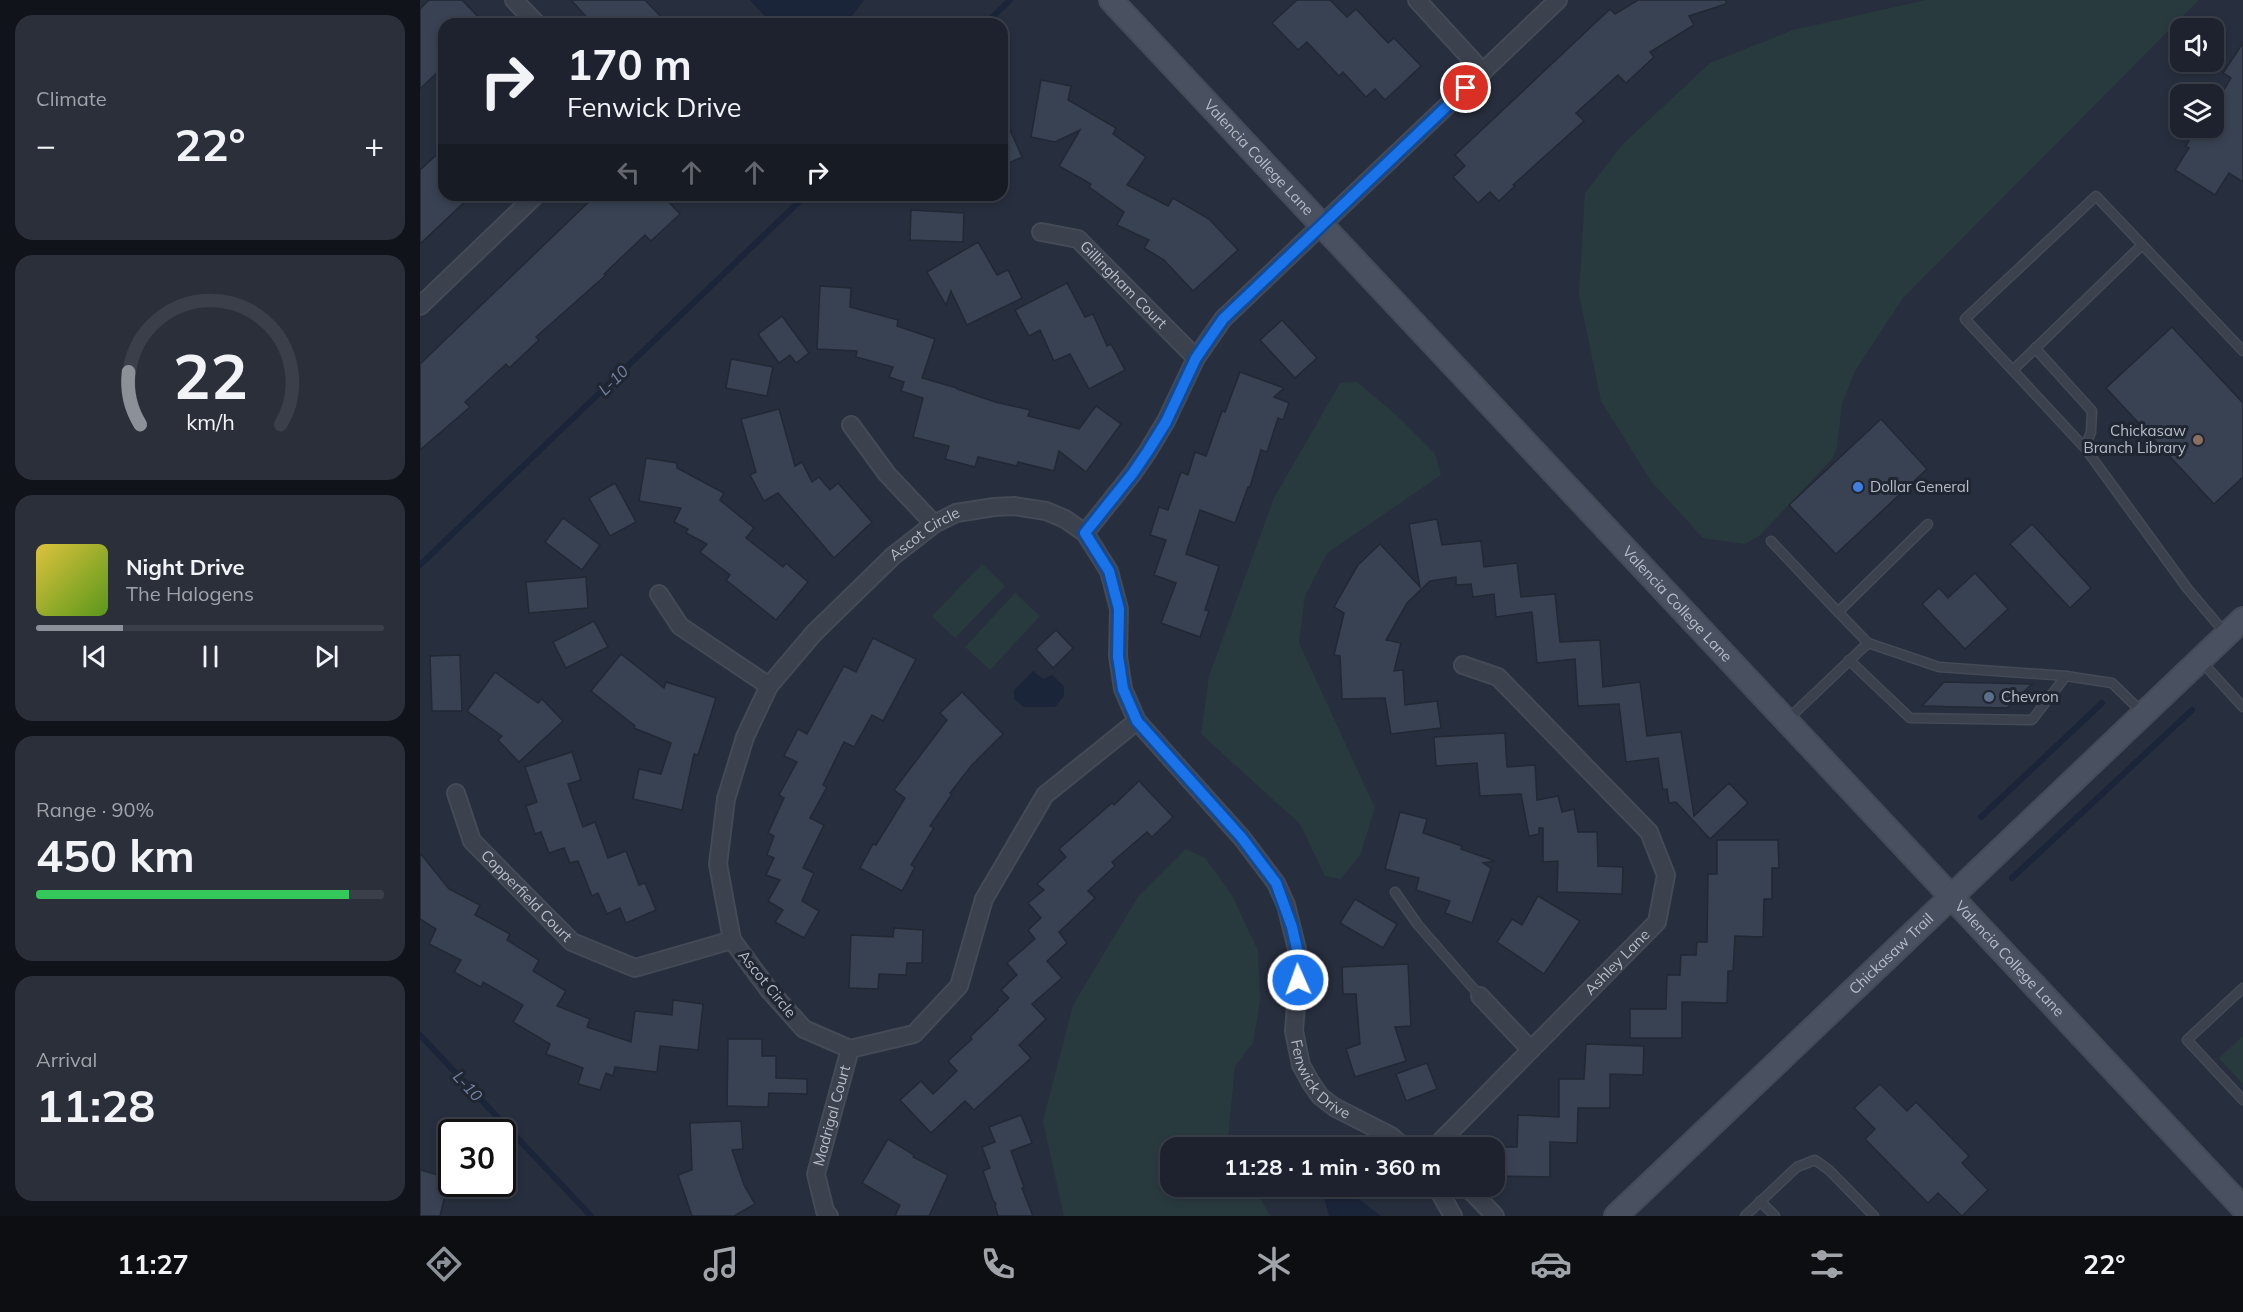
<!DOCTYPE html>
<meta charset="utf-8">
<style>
:root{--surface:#1d222e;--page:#2a2f3a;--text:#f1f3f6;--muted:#a0a4aa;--line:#3b3f4a;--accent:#8c9099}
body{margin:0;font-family:Mulish,sans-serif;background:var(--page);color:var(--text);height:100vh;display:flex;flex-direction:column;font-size:22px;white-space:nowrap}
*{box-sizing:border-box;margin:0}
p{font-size:20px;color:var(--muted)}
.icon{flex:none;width:33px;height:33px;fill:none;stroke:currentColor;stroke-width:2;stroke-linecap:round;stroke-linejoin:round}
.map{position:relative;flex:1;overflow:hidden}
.sheet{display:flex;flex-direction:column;gap:15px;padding:15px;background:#101319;width:420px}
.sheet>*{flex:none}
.banner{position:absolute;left:18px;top:18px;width:570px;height:183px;border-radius:18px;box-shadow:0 3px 9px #0003,0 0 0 2px var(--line);background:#1d222e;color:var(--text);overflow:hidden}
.buttons{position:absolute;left:1750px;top:18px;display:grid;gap:12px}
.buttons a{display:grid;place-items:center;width:54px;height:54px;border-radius:12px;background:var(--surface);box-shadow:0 3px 9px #0003,0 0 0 2px var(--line);font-size:30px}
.speed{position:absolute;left:18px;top:1119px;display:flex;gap:12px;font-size:30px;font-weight:700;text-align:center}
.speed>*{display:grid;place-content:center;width:78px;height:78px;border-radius:50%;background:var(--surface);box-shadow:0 3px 9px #0003,0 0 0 2px var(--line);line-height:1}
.speed .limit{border:3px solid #111;border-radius:9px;background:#fff;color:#111}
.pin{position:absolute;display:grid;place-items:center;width:51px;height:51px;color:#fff;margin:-26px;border:3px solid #fff;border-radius:50%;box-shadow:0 2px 6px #0007}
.me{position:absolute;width:66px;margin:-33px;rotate:358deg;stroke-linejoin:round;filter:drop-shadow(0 0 4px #0008)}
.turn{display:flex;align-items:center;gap:21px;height:126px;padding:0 30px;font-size:27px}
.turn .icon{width:78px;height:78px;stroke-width:2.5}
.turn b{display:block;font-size:42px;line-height:51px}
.lanes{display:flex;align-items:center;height:57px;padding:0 30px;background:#0003;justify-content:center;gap:30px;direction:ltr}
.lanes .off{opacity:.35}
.big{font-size:45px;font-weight:700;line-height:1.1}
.sheet .card{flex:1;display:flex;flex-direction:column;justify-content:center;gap:9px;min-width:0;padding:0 21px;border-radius:18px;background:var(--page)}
.sheet .dial{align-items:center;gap:0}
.dial svg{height:156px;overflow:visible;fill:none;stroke:var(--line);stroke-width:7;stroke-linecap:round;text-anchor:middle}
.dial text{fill:var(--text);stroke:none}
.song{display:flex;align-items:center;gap:18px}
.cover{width:72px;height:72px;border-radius:9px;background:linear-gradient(135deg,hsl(50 70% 55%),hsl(90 70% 35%))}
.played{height:6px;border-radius:3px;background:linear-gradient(90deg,var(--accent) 25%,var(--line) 25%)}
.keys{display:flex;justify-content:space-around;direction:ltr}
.heat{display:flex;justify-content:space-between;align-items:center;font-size:33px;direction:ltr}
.charge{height:9px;border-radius:4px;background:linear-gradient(90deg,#34c759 90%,var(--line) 0)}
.trip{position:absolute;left:740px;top:1137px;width:345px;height:60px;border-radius:18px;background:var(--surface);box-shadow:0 3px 9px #0003,0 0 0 2px var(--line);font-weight:700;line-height:60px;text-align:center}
.tab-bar{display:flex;height:96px;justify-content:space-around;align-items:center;background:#0c0e12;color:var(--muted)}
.tab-bar .icon{width:42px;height:42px}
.tab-bar .active{color:var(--accent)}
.tab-bar b{font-size:27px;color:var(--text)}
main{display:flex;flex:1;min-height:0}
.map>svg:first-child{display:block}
.green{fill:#293a3e}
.water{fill:#1b253a}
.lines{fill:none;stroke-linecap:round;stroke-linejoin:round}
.stream{stroke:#1b253a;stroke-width:6}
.building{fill:#394253;stroke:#222834;stroke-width:1.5}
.lane-casing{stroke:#444a56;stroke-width:11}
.street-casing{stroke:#444a56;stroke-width:20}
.secondary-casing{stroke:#444a56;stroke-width:26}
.lane{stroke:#3b414d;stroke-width:8}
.street{stroke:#3b414d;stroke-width:16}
.secondary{stroke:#495060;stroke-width:22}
.route-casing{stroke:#114b97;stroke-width:15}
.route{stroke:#1a73e8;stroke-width:10}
.education-dot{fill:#8d6e63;stroke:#202632;stroke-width:2}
.shop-dot{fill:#3f7fe0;stroke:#202632;stroke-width:2}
.service-dot{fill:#5c6f8a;stroke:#202632;stroke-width:2}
.labels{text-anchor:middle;stroke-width:6;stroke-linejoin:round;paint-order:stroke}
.street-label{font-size:15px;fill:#b7bcc8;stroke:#202632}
.poi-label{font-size:15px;fill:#b7bcc8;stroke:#202632;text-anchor:start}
.water-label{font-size:16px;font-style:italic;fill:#7384a4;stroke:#202632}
</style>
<main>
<section class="sheet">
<div class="card"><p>Climate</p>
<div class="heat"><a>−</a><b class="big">22°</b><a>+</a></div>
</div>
<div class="card dial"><svg viewBox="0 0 100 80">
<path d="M14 69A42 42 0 1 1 86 69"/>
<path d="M14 69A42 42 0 0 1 8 42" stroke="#8c9099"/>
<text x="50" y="56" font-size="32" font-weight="700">22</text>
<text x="50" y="72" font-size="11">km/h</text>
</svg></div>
<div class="card">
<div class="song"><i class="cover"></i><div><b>Night Drive</b><p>The Halogens</p></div></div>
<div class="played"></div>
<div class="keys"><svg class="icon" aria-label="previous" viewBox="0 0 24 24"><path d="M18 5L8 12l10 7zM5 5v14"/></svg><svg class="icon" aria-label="pause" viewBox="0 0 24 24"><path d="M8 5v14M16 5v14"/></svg><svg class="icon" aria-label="next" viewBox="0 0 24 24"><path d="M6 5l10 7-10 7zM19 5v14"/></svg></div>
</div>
<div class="card"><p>Range · 90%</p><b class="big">450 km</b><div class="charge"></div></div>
<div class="card"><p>Arrival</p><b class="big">11:28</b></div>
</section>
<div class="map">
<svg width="1823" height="1216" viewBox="0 0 1823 1216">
<rect width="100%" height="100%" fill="#272e3d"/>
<g class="green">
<polygon points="1506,0 1779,0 1483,298 1435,371 1422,404 1417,447 1412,459 1340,535 1325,544 1283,538 1231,481 1181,401 1159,294 1165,193 1203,144 1290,63 1373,30"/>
<polygon points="937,382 976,415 1015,454 1021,475 907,553 885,596 879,643 955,808 940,855 921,879 905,876 880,824 781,734 789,676 854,498 920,383"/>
<polygon points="562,564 585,586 535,638 512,616"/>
<polygon points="595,593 620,616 570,670 545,647"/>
<polygon points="766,849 785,858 812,895 838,951 840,1001 833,1043 815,1066 808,1139 813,1147 750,1148 750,1186 834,1187 850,1216 644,1216 623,1121 653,1005 718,897"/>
<polygon points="1823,1036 1823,1084 1799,1058"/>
</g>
<g class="water">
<polygon points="330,0 444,0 426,24 352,24"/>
<polygon points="613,671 623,679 632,675 644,686 644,696 635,707 604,707 594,699 594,690"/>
<polygon points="901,1187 923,1187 961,1216 909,1216"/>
</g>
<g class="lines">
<g class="stream">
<polyline points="565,24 590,0"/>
<polyline points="0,565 386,195"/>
<polyline points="1561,817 1682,703"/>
<polyline points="1592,878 1772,710"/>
<polyline points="0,1035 171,1216"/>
</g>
</g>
<g class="building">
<polygon points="9,0 42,0 65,24 24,24 24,66 0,89 0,9"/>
<polygon points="151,0 225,0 248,24 173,24"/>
<polygon points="877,0 910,0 927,17 936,9 968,43 974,38 1001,66 965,100 955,89 946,97 923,72 919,76 887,42 878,50 852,23"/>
<polygon points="1218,0 1306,0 1306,4 1269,16 1274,25 1230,52 1234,57 1206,83 1198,75 1156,113 1164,121 1093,185 1095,186 1079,201 1070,192 1058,203 1033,177 1045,166 1035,155 1190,9 1195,14"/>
<polygon points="1823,43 1823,182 1809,173 1795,195 1755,170 1769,148 1766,146 1770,139 1751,128 1794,128 1794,106 1811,78 1803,73"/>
<polygon points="621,80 651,86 648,100 696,128 693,134 726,157 707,185 748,206 753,198 789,219 818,250 773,291 744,260 724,248 729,240 697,225 704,212 669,187 671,184 639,166 660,130 635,142 611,137"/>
<polygon points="582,112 602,157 582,166"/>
<polygon points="24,148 24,195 52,195 0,244 0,170"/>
<polygon points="176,195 242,195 260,214 231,241 225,235 184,274 186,275 116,337 119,340 89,368 86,364 45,402 50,407 0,450 0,364"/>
<polygon points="491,210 544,213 543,242 490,240"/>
<polygon points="558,242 577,275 588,270 602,298 547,325 531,291 526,305 507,272"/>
<polygon points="647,283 665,317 673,314 687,346 691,344 705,370 669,389 650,354 634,361 620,330 609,336 595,310"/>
<polygon points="400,286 431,288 430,307 478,320 477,326 515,339 502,378 537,388 537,389 575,402 610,410 608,416 659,429 676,406 701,424 666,472 639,451 634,471 598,462 597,466 558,457 555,467 525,459 529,446 493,437 503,398 481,391 484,382 469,377 473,367 436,357 437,351 397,349"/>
<polygon points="362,316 389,353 376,363 370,355 359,363 338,334"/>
<polygon points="862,320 897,358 875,378 840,340"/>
<polygon points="1752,327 1823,403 1823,477 1794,504 1686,388"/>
<polygon points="311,359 353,367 347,396 306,388"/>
<polygon points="820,372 864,388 854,397 869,403 863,420 858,418 847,452 841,450 830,487 828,487 815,523 780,510 766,554 799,566 785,610 789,611 780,637 741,623 756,583 734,575 746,540 730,535 739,507 748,510 761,472 768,475 775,452 786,456 802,411 805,412"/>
<polygon points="359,409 375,466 382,462 392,482 399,477 410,490 418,483 452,522 414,558 358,493 344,501 330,475 336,472 321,419"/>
<polygon points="1461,419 1507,469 1416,554 1369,505"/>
<polygon points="226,458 257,463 257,468 304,493 300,500 334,528 326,538 363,567 366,563 388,582 356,620 306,580 310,575 280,552 287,544 266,533 268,529 254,522 261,508 219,501"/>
<polygon points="195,483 216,522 190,536 169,498"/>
<polygon points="143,518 180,545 162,570 125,542"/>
<polygon points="1017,519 1022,545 1061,541 1064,567 1097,563 1101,597 1135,594 1140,642 1180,640 1183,687 1220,682 1227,736 1261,732 1274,816 1309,783 1328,803 1290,839 1256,802 1249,803 1247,789 1243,790 1238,758 1206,762 1199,704 1158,706 1155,659 1117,663 1112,612 1076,617 1074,594 1053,597 1051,584 1036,585 1036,577 1010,581 987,603 966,640 981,643 974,671 983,670 985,705 1017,701 1021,728 971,734 965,698 922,699 920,656 914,655 924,613 914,607 938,565 960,544 1000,587 989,524"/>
<polygon points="1612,524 1671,588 1650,608 1590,544"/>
<polygon points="1555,573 1588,609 1545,649 1502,604 1519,588 1528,598"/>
<polygon points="166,577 168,608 109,613 106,582"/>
<polygon points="174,621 188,647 146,668 133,642"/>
<polygon points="636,630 653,648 633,668 616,649"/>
<polygon points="453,638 496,659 463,721 452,715 434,747 424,742 403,785 407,787 390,818 404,825 383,868 394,873 382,901 399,911 384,938 355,922 363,910 348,901 360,880 346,875 354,858 347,855 354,836 348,833 364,798 359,795 377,762 364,756 378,729 387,734 424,666 436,672"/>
<polygon points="201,654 244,688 246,682 296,698 278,755 274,754 262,810 213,799 219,769 241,774 251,743 214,728 215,726 171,691"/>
<polygon points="40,655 42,711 12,711 10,656"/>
<polygon points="75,672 118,703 122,699 143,721 99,762 78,740 82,736 47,711"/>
<polygon points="1524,682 1612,684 1587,708 1502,706"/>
<polygon points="542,692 583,734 552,765 530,793 532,794 510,826 514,828 491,865 495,867 482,891 440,868 453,844 456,845 485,798 474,790 527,720 520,713"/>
<polygon points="1085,733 1087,767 1115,765 1117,800 1138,796 1142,812 1154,809 1158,832 1177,832 1178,866 1203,867 1202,894 1137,892 1138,861 1123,862 1123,828 1119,828 1119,834 1109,836 1101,794 1060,796 1057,763 1016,766 1014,737"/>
<polygon points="152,752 161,780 148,784 163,827 175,822 188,858 206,851 219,885 225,883 236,910 206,923 200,908 187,914 178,893 172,896 158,861 150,863 144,848 129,853 121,832 115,834 106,806 117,802 105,767"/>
<polygon points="719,781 753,817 732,837 727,832 692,862 695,866 668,891 675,898 639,932 647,943 627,961 642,978 612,1004 626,1019 599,1045 611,1058 554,1110 545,1101 511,1133 480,1100 501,1081 513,1094 537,1071 528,1061 552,1039 550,1037 578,1010 577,1009 589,998 581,990 597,975 587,963 615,939 608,930 621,918 608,903 624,890 617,884 646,857 639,849 692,803 694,805"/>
<polygon points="980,812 1007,819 1003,833 1042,846 1041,849 1075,861 1063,863 1071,868 1052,923 1025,913 1030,901 996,890 999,878 965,869"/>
<polygon points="1297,840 1358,840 1359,868 1352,868 1352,899 1344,899 1343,937 1315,936 1313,971 1308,971 1307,1003 1262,1002 1262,1038 1210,1038 1210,1009 1246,1009 1247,975 1260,975 1261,955 1276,955 1277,942 1287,942 1288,874 1297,874"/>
<polygon points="0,853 29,889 60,905 55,915 90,934 87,940 119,960 113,971 146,991 137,1006 170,1019 167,1027 211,1042 215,1011 252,1015 253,1000 283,1004 278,1050 240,1046 237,1072 195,1067 193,1076 186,1073 180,1090 158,1084 163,1068 126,1054 130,1044 93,1022 103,1005 63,982 61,987 34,972 41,960 9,944 16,929 0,919"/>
<polygon points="1118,896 1160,921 1124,974 1077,942 1092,919 1102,925"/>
<polygon points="935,899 977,924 963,948 920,923"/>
<polygon points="474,928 503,930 502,963 487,963 486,975 459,974 458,989 429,988 431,935 473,937"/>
<polygon points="988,964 991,1026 975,1027 986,1061 935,1077 926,1049 940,1044 936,994 923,994 922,967"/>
<polygon points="308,1039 342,1039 342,1056 356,1056 356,1078 387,1079 387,1094 349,1093 348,1107 307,1106"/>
<polygon points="1166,1044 1224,1046 1223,1075 1190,1074 1190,1108 1158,1108 1157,1143 1130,1142 1130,1177 1074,1176 1074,1147 1097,1147 1098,1115 1139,1117 1139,1079 1164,1079"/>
<polygon points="1007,1063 1017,1089 986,1101 976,1074"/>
<polygon points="1460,1084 1487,1111 1496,1102 1549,1156 1542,1163 1568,1190 1542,1216 1518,1193 1508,1203 1445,1139 1455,1129 1434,1108"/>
<polygon points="601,1115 612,1143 591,1151 604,1187 602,1188 613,1216 578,1216 575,1206 576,1204 573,1200 563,1171 570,1168 562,1147 575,1142 569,1127"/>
<polygon points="321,1121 323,1149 312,1150 324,1185 335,1204 314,1216 272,1216 258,1175 272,1170 270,1123"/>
<polygon points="468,1139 494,1155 493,1157 528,1175 509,1216 475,1216 480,1205 442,1183"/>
<polygon points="0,1170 29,1178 20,1216 0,1216"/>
</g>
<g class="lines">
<g class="lane-casing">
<g id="lane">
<polyline points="1615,348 1672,411 1671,432 1665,448"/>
<polyline points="1593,370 1722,245"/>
<polyline points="1351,541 1418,612"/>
<polyline points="1805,633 1767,588 1665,448 1545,319 1676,196 1823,351"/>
<polyline points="1448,643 1418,612 1508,524"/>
<polyline points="1429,660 1490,718 1612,720 1646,676"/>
<polyline points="1781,661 1823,707"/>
<polyline points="1367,720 1448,643 1519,667 1646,676 1692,683 1723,713"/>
<polyline points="975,892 998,925 1060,996"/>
<polyline points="1823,988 1767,1040 1823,1100"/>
<polyline points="1340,1201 1355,1216"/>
<polyline points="1325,1216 1377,1167 1395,1160 1409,1170 1454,1216"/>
</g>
</g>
<g class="street-casing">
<g id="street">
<polyline points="94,0 117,24"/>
<polyline points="997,0 1063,72"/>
<path id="s1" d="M621,232L658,239L776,358"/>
<polyline points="0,306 116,195"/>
<polyline points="431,425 467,474 514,524"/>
<polyline points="665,533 713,473 728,451 746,421 776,358 803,319 1138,0"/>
<polyline points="239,594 260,626 349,686"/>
<path id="s2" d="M717,721L625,795L564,899L539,986L494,1034L430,1049L384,1029L349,990L312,940L298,864L306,799L325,737L349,686L394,633L473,556L514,524L536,513L574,507L594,506L626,511L645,519L665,533L689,571L699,609L698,656L703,689L717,721L822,838L856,883L866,905L877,949L878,980L874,1031L881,1065L891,1083L900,1096L914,1107L971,1136L985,1148"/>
<path id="s3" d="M36,793L52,841L152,942L215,968L312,940"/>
<polyline points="1060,996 1111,1050"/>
<path id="s4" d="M1014,1148L1237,922L1246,875L1229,832L1078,677L1043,665"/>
<polyline points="1016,1186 1033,1216"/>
<polyline points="1043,1186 1054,1194 1075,1216"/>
<path id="s5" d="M409,1216L405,1211L396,1174L430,1049"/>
</g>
</g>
<g class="secondary-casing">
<g id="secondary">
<path id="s6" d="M691,0L1823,1208"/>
<path id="s7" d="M1196,1216L1823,619"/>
</g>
</g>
<use href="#lane" class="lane"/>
<use href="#street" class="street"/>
<use href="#secondary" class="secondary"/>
</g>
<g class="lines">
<g class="route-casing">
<polyline id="route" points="878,980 877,949 872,927 856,883 822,838 717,721 703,689 698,656 699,609 689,571 665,533 713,473 728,451 746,422 776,358 803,319 1046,88"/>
</g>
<use href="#route" class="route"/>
</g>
<circle class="education-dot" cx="1778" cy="440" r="6"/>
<circle class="shop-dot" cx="1438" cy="487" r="6"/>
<circle class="service-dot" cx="1569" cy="697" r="6"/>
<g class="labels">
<g class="street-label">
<text dy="5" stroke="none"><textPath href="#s6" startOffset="216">Valencia College Lane</textPath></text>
<text dy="5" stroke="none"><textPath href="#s1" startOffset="102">Gillingham Court</textPath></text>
<text dy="5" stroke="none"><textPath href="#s2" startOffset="1108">Ascot Circle</textPath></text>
<text dy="5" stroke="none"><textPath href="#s6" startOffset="828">Valencia College Lane</textPath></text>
<text dy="5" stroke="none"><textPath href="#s3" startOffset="128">Copperfield Court</textPath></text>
<text dy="5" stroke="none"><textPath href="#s7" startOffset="380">Chickasaw Trail</textPath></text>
<text dy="5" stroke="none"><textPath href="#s6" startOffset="1314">Valencia College Lane</textPath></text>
<text dy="5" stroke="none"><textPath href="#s4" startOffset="261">Ashley Lane</textPath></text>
<text transform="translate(347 984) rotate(51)" y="5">Ascot Circle</text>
<text dy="5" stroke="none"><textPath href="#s2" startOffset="1904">Fenwick Drive</textPath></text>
<text dy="5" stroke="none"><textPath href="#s5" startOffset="105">Madrigal Court</textPath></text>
</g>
<g class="poi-label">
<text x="1766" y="436" text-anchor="end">Chickasaw<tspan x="1766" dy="17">Branch Library</tspan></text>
<text x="1450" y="492">Dollar General</text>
<text x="1581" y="702">Chevron</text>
</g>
<g class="water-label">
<text transform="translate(193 380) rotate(-44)" y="6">L-10</text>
<text transform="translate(48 1086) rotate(47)" y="6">L-10</text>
</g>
</g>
</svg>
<div class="buttons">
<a><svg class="icon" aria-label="sound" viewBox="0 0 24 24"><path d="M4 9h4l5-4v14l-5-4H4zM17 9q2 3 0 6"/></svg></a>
<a><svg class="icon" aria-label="layers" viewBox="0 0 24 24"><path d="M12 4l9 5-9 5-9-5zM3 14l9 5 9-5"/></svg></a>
</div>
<div class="speed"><div class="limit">30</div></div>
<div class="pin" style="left:1046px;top:88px;background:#d93025"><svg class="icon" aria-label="arrive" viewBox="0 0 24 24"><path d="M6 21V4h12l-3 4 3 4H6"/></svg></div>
<svg class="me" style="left:878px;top:980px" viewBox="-20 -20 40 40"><circle r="17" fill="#1a73e8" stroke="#fff" stroke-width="3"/><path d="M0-11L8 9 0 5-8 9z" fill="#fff"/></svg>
<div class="trip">11:28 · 1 min · 360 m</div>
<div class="banner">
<div class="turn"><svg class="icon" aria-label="right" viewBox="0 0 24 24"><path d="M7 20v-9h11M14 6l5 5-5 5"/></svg><div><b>170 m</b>Fenwick Drive</div></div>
<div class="lanes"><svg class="icon off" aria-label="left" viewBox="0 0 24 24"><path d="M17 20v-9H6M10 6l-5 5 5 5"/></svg><svg class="icon off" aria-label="ahead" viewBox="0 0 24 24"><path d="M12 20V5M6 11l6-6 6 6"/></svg><svg class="icon off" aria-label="ahead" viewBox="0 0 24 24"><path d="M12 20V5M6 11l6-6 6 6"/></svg><svg class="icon" aria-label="right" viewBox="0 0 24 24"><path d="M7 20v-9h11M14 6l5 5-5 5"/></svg></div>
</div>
</div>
</main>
<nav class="tab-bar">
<b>11:27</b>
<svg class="icon active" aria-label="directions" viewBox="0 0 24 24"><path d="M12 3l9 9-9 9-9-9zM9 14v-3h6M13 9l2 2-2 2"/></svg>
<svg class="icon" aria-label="music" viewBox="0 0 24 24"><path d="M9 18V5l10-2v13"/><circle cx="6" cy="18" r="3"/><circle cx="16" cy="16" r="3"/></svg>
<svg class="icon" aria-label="phone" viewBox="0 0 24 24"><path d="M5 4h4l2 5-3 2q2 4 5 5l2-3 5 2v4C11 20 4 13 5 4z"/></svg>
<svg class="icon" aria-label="climate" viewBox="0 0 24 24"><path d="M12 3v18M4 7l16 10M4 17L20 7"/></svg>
<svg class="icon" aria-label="car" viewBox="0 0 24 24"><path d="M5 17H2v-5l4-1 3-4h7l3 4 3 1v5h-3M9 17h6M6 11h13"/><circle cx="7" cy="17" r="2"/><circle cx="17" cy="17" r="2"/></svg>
<svg class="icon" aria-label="filters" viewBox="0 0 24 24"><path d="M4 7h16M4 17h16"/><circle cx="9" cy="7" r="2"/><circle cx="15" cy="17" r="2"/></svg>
<b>22°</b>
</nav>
